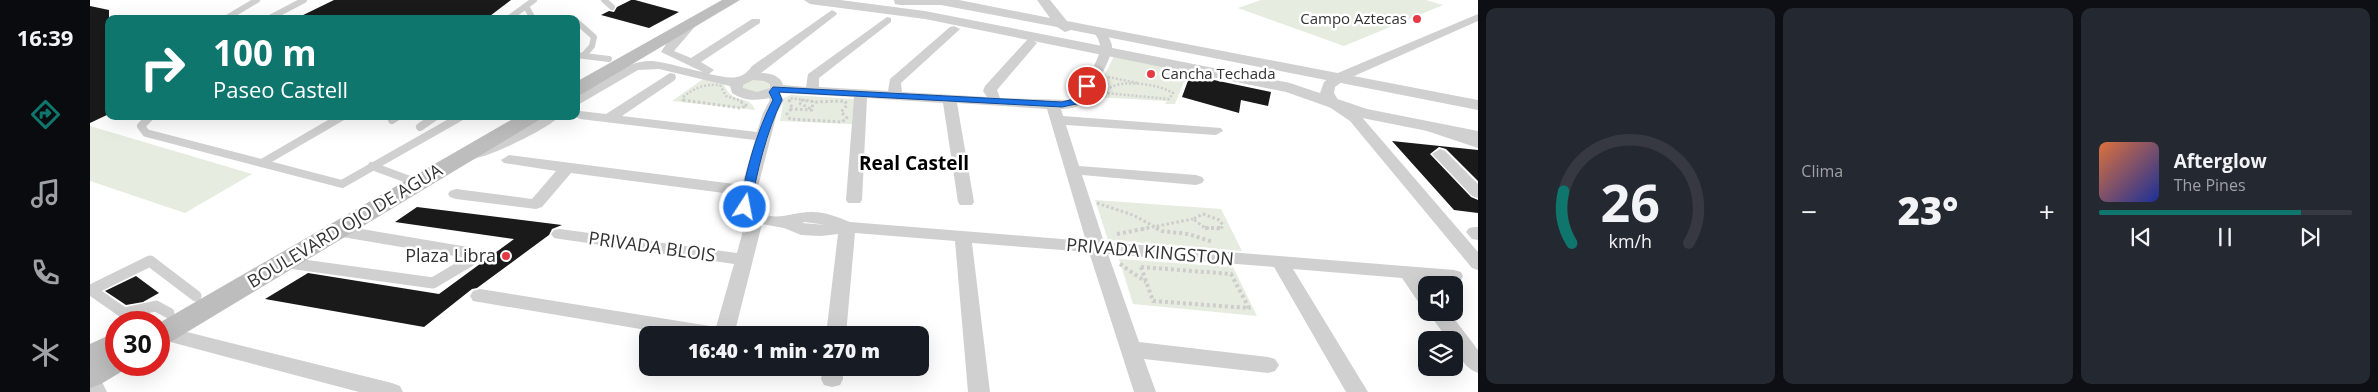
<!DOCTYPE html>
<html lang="es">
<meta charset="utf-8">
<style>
:root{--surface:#171b24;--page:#242831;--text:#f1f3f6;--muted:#9ea1a6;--line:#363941;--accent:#0f766e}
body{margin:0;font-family:"Open Sans",sans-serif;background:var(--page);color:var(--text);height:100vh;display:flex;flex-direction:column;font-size:19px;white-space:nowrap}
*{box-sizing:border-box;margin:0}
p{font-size:16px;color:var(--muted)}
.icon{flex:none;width:28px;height:28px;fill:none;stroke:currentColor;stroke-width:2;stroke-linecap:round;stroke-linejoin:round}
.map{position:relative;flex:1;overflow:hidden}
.side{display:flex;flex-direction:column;gap:8px;padding:8px;background:#0d0f14;width:900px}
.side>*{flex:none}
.top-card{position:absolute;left:15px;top:15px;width:475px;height:105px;border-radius:10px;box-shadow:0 5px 20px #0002;background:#0f766e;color:#fff;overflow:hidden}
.tools{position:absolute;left:1328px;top:276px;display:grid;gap:10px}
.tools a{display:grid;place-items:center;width:45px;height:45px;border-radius:10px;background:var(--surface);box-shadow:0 5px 20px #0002;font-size:25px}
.speed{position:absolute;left:15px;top:311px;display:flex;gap:10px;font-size:25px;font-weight:700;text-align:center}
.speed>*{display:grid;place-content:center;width:65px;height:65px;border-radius:50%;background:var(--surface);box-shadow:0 5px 20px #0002;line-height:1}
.speed .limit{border:8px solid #d22;background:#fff;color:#111}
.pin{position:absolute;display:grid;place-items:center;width:42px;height:42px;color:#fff;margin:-21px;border:2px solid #fff;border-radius:50%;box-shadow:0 1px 5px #0007}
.me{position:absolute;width:55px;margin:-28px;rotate:11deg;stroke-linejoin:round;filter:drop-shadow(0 0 4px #0008)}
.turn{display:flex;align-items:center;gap:18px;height:105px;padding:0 25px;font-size:22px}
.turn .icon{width:65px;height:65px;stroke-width:2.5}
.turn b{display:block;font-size:35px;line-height:42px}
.big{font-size:38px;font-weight:800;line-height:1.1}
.side .tile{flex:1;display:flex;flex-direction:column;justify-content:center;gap:8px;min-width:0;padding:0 18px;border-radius:10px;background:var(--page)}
.side .dial{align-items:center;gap:0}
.dial svg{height:130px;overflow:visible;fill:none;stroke:var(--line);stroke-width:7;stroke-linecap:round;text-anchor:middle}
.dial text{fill:var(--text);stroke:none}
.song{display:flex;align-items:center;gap:15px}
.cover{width:60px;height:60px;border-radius:8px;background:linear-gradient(135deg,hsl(20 70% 55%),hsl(230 70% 35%))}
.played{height:5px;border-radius:2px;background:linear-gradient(90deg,var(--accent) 80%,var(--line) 80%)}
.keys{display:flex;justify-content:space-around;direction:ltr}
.heat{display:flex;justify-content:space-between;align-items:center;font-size:28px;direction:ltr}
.side .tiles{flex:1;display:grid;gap:8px;grid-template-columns:repeat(3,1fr)}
.trip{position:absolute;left:549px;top:326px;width:290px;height:50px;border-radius:10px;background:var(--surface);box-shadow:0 5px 20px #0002;font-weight:800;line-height:50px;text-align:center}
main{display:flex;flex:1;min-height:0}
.tabs{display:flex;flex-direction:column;width:90px;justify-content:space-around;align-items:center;background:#090b0e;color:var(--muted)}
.tabs .icon{width:35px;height:35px}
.tabs .active{color:var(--accent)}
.tabs b{font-size:22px;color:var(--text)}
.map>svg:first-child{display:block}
.green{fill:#e6ecdf}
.building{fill:#1a1a1a}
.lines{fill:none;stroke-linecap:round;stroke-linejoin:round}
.path-far2{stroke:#cdcdcd;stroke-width:2.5;stroke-dasharray:2 2;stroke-linecap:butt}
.path-far1{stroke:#cdcdcd;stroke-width:3;stroke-dasharray:2.5 2.5;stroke-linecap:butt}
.path{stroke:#cdcdcd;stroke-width:4;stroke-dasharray:3 3;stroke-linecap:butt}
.service-far2{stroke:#d0d0d0;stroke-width:6}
.service-far1{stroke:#d0d0d0;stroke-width:8}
.service{stroke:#d0d0d0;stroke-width:11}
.minor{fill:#d0d0d0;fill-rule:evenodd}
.tertiary{fill:#d0d0d0;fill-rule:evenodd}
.secondary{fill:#bdbdbd;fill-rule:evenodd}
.route{fill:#1a73e8;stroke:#114b97}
.poi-dot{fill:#e63946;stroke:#fff;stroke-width:2}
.labels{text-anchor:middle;stroke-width:5;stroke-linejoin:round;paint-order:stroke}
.far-poi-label{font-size:15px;fill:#333;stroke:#fff;text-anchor:end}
.street-label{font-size:18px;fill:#333;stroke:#fff}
.poi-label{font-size:18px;fill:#333;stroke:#fff;text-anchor:end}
.neighbourhood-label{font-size:19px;font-weight:bold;fill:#000;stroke:#fff}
</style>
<main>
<nav class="tabs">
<b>16:39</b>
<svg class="icon active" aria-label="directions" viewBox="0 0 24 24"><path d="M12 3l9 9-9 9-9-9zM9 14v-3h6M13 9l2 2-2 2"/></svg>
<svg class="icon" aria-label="music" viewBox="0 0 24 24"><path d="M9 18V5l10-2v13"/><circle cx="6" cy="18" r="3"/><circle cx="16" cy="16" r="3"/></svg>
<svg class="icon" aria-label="phone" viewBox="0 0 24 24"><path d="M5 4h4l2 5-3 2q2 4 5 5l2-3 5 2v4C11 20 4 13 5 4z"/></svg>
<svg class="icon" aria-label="climate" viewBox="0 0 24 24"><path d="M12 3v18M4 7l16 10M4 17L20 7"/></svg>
</nav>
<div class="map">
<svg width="1388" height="392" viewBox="0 0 1388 392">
<rect width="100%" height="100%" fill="#fff"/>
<g class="green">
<polygon points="1171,0 1336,0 1353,5 1254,46 1148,8"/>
<polygon points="1024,56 1098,72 1085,104 1075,104 1077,101 1004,97"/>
<path d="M613,79L633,83C635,87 637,91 640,94C649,102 661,97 665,110L582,101Z"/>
<polygon points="671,79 681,84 680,89 669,93 652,90 651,85 661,80"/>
<polygon points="701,95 764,99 762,124 690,121 694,98"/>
<polygon points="0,126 162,174 95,213 0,181"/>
<polygon points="1005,200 1131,209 1152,251 1018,240"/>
<polygon points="1029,259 1143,267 1167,316 1043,304"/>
</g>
<g class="building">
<polygon points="244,0 421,0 396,19 205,19"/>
<polygon points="541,0 545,0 589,12 559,28 511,15 519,11 524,12 527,7"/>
<polygon points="0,6 19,10 19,114 0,123"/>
<polygon points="1100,75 1181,92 1178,106 1151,100 1149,113 1092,97"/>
<polygon points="1302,141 1388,150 1388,181 1356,149 1349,147 1340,154 1381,197 1388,200 1388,213 1364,210"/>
<polygon points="327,207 472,225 462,229 459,235 387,288 382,289 334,327 175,299 218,273 349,294 424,239 305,222"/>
<polygon points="46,276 69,293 53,302 36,305 15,291"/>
</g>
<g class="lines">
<g class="path-far2">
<polyline points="1018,77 1048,83"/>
<path d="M1012,89C1019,89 1024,85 1031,84C1047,82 1069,85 1083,93L1079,99L1016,93L1018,89"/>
<path d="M593,101V97C606,87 614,84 630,85L636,96L652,101"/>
<polyline points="699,101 700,98 720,101"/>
</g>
<g class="path-far1">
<polyline points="593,100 650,108 657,106 648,100"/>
<polyline points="699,100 702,108 697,114 700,119 752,122 757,118 751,112 757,105 755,101 726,102 711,100"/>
<polyline points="709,103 721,109"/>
<polyline points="700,109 722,110 723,101"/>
<polyline points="1007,203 1043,215 1069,229"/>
<polygon points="1113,214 1129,220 1133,225 1131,229 1115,228 1103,219"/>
<polyline points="1052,229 1103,219"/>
</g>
<g class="path">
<polyline points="1066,228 1072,231 1098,234 1123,242"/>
<polyline points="1115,228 1132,228"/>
<polyline points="1027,234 1058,228"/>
<polyline points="1030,264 1056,282"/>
<polygon points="1051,267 1141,274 1159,308 1063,301"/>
</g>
<g class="service-far2">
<polyline points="514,0 522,7"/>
<polyline points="436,6 443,19"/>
<polyline points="135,19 167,0"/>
<polyline points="178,19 214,0"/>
<polyline points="418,19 444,0"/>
<polyline points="486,21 504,37 502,46 494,55"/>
<polyline points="486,55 519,59"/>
</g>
<g class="service-far1">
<polyline points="61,116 51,126 56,133 252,184 372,116"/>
<polyline points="302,120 308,116"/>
<polyline points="330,127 346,116"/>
<polyline points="172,163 253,116"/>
<polyline points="282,166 328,183"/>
</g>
<g class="service">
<polyline points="199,263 343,283 380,261 382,256 380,253 250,231"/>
<polyline points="79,313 66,306 34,313 1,290 60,261 106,296"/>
</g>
<g class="minor">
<path d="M742,10L747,13L746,15L671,73C680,73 691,76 693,85L716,87L718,74L797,17L801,18V22L729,78V87L798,91L800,79L860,27L864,26L870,29L868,31L811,83L812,92L897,97L893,91L895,86L937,40L941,39L947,43L907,90L910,98L978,100C989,95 1008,62 1010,50C1011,43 1007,36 1003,31L1009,28L1013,29C1017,34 1021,40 1022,46C1023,58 1000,98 990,105C985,108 977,109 971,109L973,116L1131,128L1133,131L1126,135L976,125L989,166L1106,175L1112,177L1114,180L1112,183L1106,185L992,175L1014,242L1364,270L1371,272L1373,276L1371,280L1364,282L1333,280L1337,285L1336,305L1329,303L1312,278L1203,269L1278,392H1256L1184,267L1018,254L1049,342L1178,357L1185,359L1189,365L1185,371L1178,373L1054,359L1066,392H1044L999,252L882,243L900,392H878L865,241L765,233L756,335H736L748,234L731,236L711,235L694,228L672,224L644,335H586L383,301L380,296L383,291L390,289L626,327L644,264L470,239L464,238L461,234L464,230L470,229L647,253L656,219L647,207L649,195L481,173L452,207L446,209L366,199L360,197L358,194L360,191L366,189L442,199L466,171L414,163L411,160L419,155L652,185L665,140L490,119L484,116H486V112L490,111L516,114L580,73L585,74L586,77L585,80L532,116L667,132L673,113L680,100L679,98C666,101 654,101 642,93L640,86L569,69L548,70L486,106V96C509,83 536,59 563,61C580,63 597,69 613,72L571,52L578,41L598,21H606L608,23L584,51L601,58L662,19H670V23L611,62L624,70L619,74C636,77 651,83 662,66ZM663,80L674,81L680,84V88L667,92L653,88V85ZM690,93L764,97L756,200L758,203H770L772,200L777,98L853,103L868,202L870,205H882L884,202L867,103L957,109L996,241L760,222C748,217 735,212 722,212C701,211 682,226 663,206L687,113L694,100ZM715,222L736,225L712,223Z"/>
<polygon points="1388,14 1388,21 1253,81 1245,87 1244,93 1248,100 1270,115 1388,252 1388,270 1382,268 1260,121 1238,106 1230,93 1234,82 1243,75"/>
<path d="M453,116H470C460,128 389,163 376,159L373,156L376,153L430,130Z"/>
<polygon points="1339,123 1388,139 1388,148 1334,130 1332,127 1334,124"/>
<polygon points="1350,149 1355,151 1388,184 1388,198 1382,196 1345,157 1342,154"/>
<polygon points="1385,227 1388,227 1388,240 1382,239 1376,232 1379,228"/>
<path d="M1338,312H1359L1388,350V373C1376,369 1364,353 1364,340H1358Z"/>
<polygon points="73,326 302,383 310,386 313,392 269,392 73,340 69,339 69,327"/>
<polygon points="733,368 753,368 753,379 750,385 742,387 734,385 731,379"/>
<polygon points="0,372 8,374 17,392 0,392"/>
</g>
<g class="tertiary">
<polygon points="714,0 750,0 835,11 1200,83 1277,109 1388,131 1388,141 1267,117 1196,92 835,19 720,4"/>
<polygon points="804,0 869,0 960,18 947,0 960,0 977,21 1388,100 1388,110 981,30 975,32 967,27 851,5 810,5 805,4"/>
</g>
<g class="secondary">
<polygon points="632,0 650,0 492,94 486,95 486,82"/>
<polygon points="428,116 451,116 449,120 79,343 69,346 69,323"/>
<polygon points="26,332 26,365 38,365 36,369 11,384 0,388 0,344"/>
</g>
</g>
<path class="route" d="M994,84L1002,86L991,103L972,107L689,92L692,100C677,130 666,174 661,207L655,210L650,207C655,173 667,130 683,100L679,92L683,87L972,102L984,99Z"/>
<g class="poi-dot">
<circle cx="1327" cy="19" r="5"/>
<circle cx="1061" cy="74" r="5"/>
<circle cx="416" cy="256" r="5"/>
</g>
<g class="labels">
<g class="far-poi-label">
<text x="1317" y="24">Campo Aztecas</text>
<text x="1071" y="79" text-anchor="start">Cancha Techada</text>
</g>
<g class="street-label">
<text transform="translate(255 226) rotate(-31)" y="6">BOULEVARD OJO DE AGUA</text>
<text transform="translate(562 247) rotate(8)" y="6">PRIVADA BLOIS</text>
<text transform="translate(1060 252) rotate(5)" y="6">PRIVADA KINGSTON</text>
</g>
<g class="poi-label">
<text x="406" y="262">Plaza Libra</text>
</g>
<g class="neighbourhood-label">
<text x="824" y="170">Real Castell</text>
</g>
</g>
</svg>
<div class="tools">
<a><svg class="icon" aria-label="sound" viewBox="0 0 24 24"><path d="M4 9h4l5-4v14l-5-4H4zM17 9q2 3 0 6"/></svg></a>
<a><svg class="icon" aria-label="layers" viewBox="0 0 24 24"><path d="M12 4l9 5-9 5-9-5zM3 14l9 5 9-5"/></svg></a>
</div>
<div class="speed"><div class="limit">30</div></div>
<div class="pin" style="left:997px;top:86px;background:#d93025"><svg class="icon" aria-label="arrive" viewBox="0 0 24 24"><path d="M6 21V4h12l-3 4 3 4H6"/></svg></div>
<svg class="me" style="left:655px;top:207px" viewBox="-20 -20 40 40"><circle r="17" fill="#1a73e8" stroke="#fff" stroke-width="3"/><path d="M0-11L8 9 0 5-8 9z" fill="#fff"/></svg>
<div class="trip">16:40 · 1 min · 270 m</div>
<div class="top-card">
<div class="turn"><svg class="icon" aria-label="right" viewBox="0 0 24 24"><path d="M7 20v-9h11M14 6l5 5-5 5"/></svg><div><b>100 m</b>Paseo Castell</div></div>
</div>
</div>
<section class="side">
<div class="tiles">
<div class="tile dial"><svg viewBox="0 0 100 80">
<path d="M14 69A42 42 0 1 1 86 69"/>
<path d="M14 69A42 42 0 0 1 9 37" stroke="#0f766e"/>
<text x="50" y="56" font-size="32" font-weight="700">26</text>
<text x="50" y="72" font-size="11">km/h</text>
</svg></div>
<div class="tile"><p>Clima</p>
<div class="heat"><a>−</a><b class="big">23°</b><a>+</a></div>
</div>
<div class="tile">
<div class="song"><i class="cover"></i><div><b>Afterglow</b><p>The Pines</p></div></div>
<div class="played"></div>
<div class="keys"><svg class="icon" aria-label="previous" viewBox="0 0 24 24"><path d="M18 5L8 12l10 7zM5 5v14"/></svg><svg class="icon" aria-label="pause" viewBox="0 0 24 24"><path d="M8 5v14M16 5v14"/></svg><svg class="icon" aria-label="next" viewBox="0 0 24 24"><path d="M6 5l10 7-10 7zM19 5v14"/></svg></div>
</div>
</div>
</section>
</main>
